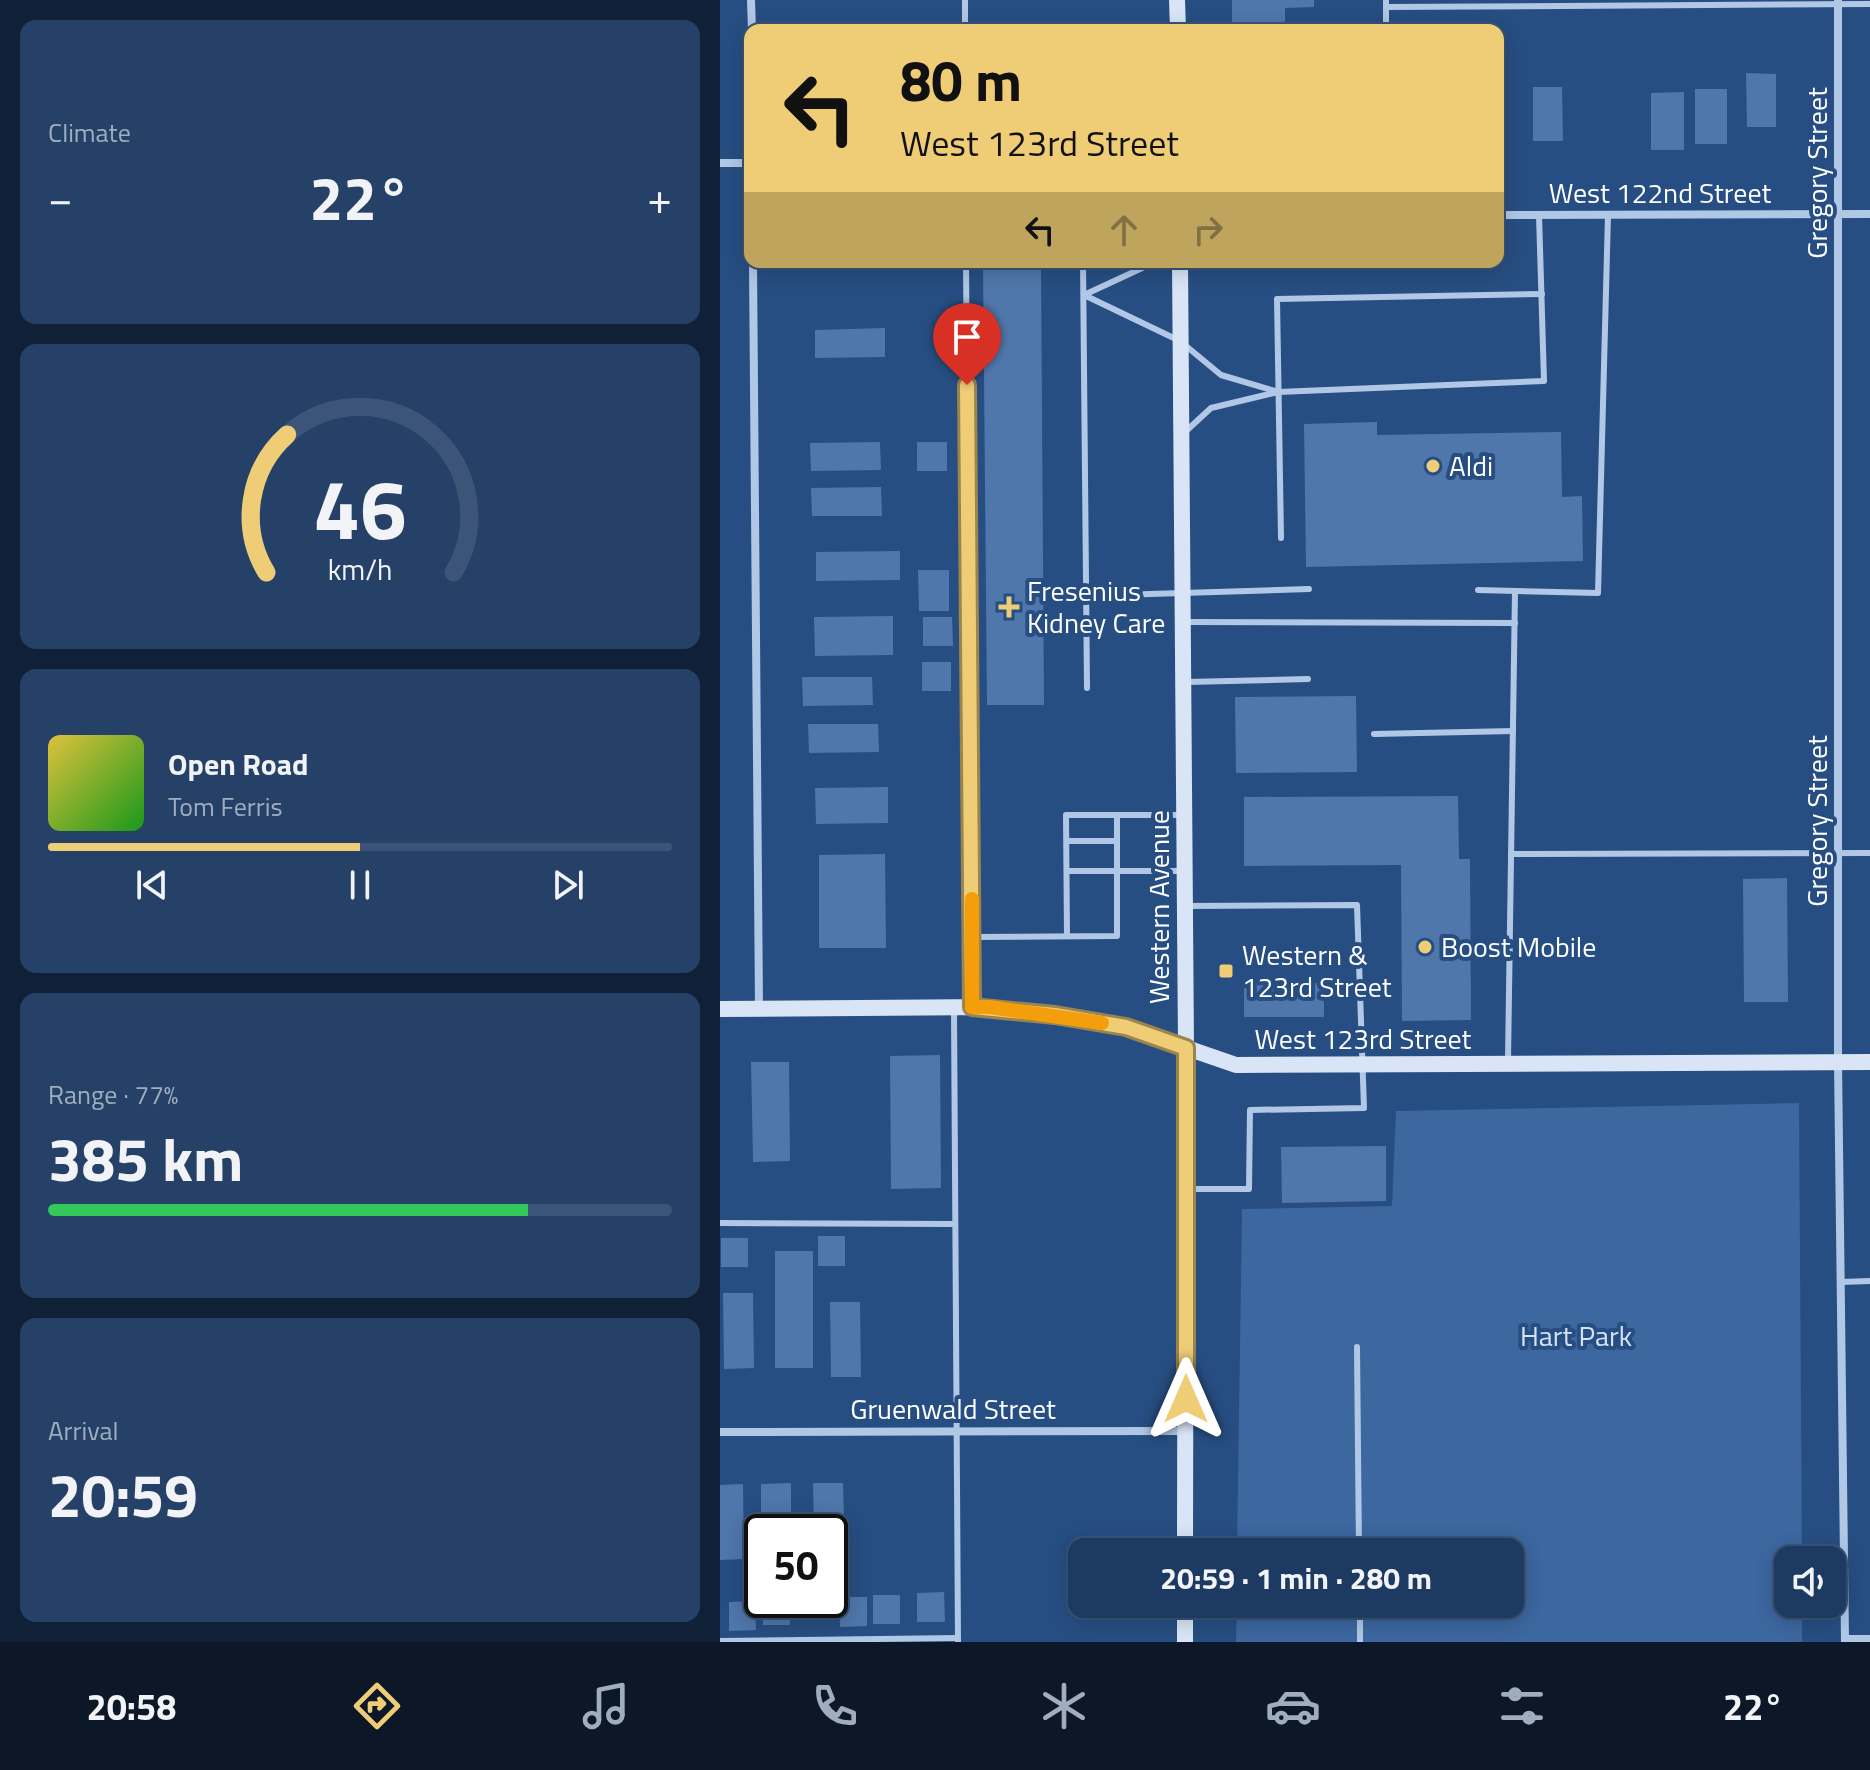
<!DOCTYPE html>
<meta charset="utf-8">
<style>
:root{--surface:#1d3a62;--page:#254168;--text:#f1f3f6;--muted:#a0adbe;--line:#3b5477;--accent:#efcd76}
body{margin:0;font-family:"Titillium Web",sans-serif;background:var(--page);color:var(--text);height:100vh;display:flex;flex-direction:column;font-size:30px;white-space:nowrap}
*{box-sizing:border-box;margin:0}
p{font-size:26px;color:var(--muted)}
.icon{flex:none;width:44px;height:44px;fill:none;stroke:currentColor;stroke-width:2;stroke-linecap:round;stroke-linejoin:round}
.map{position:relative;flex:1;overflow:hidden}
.details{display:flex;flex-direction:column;gap:20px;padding:20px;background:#102036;width:720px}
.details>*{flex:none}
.hud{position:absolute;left:24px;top:24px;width:760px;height:244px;border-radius:16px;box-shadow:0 4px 20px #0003,0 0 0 2px var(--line);background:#efcd76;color:#111;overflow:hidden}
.tools{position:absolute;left:1054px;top:1546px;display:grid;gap:16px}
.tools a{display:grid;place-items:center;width:72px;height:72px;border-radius:16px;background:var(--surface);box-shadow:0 4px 20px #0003,0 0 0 2px var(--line);font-size:40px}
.speed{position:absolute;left:24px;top:1514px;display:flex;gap:16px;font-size:40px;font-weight:700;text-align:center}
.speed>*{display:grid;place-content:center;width:104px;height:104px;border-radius:50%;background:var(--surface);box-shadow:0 4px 20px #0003,0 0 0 2px var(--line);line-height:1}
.speed .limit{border:4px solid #111;border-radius:12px;background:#fff;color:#111}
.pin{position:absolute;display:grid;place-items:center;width:68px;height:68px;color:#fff;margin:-82px -34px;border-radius:50% 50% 50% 0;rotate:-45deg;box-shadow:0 0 8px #0007}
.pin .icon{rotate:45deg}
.me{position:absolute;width:88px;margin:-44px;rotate:0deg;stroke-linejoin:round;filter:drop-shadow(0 0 6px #0008)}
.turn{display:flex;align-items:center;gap:28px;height:168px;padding:0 24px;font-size:36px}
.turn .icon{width:104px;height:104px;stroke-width:2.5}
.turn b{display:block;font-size:56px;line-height:68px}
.lanes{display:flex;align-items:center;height:76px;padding:0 24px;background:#0003;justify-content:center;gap:40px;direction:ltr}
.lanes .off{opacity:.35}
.big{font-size:60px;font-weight:700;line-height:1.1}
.details .card{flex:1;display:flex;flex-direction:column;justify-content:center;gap:12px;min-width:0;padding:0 28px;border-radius:16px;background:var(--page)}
.details .dial{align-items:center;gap:0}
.dial svg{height:208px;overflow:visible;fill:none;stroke:var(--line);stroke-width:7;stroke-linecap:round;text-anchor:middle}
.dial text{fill:var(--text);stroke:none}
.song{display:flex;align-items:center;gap:24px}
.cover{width:96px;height:96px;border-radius:12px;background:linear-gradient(135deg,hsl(50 70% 55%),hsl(120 70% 35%))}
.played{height:8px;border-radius:4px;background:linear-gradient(90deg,var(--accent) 50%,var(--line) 50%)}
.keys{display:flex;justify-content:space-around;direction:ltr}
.heat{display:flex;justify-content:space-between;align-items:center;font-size:44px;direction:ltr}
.charge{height:12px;border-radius:6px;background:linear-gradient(90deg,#34c759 77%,var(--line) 0)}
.trip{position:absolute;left:348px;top:1538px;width:456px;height:80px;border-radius:16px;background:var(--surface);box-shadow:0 4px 20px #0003,0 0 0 2px var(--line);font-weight:700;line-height:80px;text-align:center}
.menu{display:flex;height:128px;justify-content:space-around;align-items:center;background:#0c1727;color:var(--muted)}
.menu .icon{width:56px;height:56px}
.menu .on{color:var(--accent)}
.menu b{font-size:36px;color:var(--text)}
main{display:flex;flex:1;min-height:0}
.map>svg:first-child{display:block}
.green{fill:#3c679f}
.building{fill:#5077ab}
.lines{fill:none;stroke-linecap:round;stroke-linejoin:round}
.lane{stroke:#b0c8e6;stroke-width:6}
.street{stroke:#b0c8e6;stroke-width:8}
.secondary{stroke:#d9e5f6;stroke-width:16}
.route-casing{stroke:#9b854d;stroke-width:20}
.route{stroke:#efcd76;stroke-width:14}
.slow{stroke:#f59e0b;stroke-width:14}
.poi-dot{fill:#efcd76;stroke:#274e82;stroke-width:3}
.labels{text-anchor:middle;stroke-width:8;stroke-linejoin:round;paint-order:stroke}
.street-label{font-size:28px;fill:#fff;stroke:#274e82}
.poi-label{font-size:28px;fill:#fff;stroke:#274e82;text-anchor:start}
.park-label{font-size:28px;fill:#d3e2f5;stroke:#274e82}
</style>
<main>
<section class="details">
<div class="card"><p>Climate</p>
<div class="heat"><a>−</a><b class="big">22°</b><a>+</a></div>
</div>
<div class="card dial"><svg viewBox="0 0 100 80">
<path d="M14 69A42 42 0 1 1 86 69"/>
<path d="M14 69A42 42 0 0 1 22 16" stroke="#efcd76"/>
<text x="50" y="56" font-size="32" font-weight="700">46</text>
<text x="50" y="72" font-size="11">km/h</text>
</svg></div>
<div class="card">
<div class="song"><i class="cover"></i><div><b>Open Road</b><p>Tom Ferris</p></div></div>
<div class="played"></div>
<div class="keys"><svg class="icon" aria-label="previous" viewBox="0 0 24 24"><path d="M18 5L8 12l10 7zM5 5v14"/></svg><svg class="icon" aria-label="pause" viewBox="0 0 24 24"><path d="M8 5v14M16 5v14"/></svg><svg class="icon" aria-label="next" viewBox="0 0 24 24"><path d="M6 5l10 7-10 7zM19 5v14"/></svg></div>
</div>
<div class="card"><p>Range · 77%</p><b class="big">385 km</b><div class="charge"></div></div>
<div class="card"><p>Arrival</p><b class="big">20:59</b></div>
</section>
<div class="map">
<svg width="1150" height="1642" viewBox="0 0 1150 1642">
<rect width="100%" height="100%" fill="#274e82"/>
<polygon class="green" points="1079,1103 1082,1560 1068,1560 1068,1604 1082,1604 1082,1642 516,1642 517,1604 790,1604 790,1552 517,1552 522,1209 672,1206 676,1111"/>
<g class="building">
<polygon points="512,0 594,0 594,7 565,8 565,30 512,30"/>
<polygon points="402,22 402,30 266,30 266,24"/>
<polygon points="1026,73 1056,74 1056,127 1027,127"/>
<polygon points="813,87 842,87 843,141 813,141"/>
<rect x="975" y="89" width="32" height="55"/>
<polygon points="964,92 964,150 931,150 931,93"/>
<polygon points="263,262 321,262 324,705 267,705"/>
<polygon points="165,328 165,357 95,358 95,330"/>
<polygon points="657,422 657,435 841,432 842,497 862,496 863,561 586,567 584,424"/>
<polygon points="160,442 161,470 91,471 90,443"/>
<rect x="197" y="442" width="30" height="29"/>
<polygon points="161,487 162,516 92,516 91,488"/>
<polygon points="180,551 180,580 96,581 96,552"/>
<polygon points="198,570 229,570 229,611 199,611"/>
<polygon points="173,616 173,655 95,656 94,617"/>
<polygon points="203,617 232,617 233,646 203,646"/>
<rect x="202" y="662" width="29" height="29"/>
<polygon points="82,677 152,677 153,705 83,706"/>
<polygon points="636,696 637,772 516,773 515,697"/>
<polygon points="88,724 158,724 159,752 89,753"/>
<polygon points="168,787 168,823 96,824 95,788"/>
<polygon points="738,796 739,859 750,859 751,1020 682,1021 681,865 524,866 524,797"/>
<polygon points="165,854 166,948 99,948 99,855"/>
<polygon points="1067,878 1068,1002 1024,1002 1023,879"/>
<polygon points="524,982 604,983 604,1017 524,1017"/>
<polygon points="220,1055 221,1188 171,1189 170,1056"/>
<polygon points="31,1062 69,1062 70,1161 33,1162"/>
<polygon points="666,1146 666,1201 562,1203 561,1147"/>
<rect x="98" y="1236" width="27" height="30"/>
<rect x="1" y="1238" width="27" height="29"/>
<rect x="55" y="1251" width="38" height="117"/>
<polygon points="3,1293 33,1293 34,1368 4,1369"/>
<polygon points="110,1302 140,1302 141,1377 111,1377"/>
<polygon points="71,1483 71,1532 41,1532 41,1484"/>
<polygon points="93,1483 123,1483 125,1558 110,1558 110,1532 94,1532"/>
<polygon points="23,1484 24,1559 0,1560 0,1485"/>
<polygon points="224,1592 225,1622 197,1622 197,1593"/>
<rect x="153" y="1595" width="27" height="29"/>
<polygon points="120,1597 147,1597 147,1626 120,1627"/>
<rect x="43" y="1600" width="27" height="25"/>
<polygon points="35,1601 36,1630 9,1631 9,1602"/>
</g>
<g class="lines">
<g class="lane">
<polyline points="245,0 245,30"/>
<polyline points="666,0 666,30"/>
<polyline points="666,7 1150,4"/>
<polyline points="246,262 252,1006"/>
<polyline points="363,262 367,688"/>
<polyline points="364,295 460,341 501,375 555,391"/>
<polyline points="364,295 435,262"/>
<polyline points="465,432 491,408 558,392 824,381 819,215"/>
<polyline points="561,538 557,299 822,294"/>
<polyline points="758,590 878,593 888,215"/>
<polyline points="365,596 589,589"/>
<polyline points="463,622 795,623"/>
<polyline points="467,682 588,679"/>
<polyline points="654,734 793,731"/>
<polyline points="347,841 397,841"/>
<polyline points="791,854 1150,853"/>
<polyline points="347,871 461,871"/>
<polyline points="468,906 637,905 644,1108 530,1110 529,1189 469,1189"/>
<polyline points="347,936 346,815 397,815"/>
<polyline points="252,937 397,936 397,815 464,815"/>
<polyline points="234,1011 238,1642"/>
<polyline points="788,1060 795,591"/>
<polyline points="0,1223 235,1224"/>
<polyline points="1121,1282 1150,1281"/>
<polyline points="637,1347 639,1552"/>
<polyline points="640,1604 640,1642"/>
<polyline points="0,1641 238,1638"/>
</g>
<g class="street">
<polyline points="31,0 32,30"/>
<polyline points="1118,0 1118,1062 1125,1642"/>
<polyline points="0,163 30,163"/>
<polyline points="778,215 1150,214"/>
<polyline points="33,262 39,1008"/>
<polyline points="0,1432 466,1431"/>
<polyline points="1125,1639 1150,1639"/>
</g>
<g class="secondary">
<polyline points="457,0 458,30"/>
<polyline points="460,262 466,1048 465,1552"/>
<polyline points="0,1009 269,1007 406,1027 516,1065 1150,1062"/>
<polyline points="465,1642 465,1604"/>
</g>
</g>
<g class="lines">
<g class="route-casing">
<polyline id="route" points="247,385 252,1007 335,1015 406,1027 466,1048 466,1399"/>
</g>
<use href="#route" class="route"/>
<polyline class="slow" points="252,899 252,1007 269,1007 382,1023"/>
</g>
<g class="poi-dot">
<circle cx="713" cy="466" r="8"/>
<path d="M285 595h8v8h8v8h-8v8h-8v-8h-8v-8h8z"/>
<circle cx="705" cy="947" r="8"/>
<rect x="498" y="963" width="16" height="16" rx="4"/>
</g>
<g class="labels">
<g class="street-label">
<text transform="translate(1097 173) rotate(-90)" y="10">Gregory Street</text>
<text x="940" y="203">West 122nd Street</text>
<text transform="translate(1097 821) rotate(-90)" y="10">Gregory Street</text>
<text transform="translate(439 907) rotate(-90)" y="10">Western Avenue</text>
<text x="643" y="1049">West 123rd Street</text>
<text x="233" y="1419">Gruenwald Street</text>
</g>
<g class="poi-label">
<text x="729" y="476">Aldi</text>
<text x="307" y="601">Fresenius<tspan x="307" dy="32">Kidney Care</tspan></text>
<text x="721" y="957">Boost Mobile</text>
<text x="522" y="965">Western &amp;<tspan x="522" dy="32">123rd Street</tspan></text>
</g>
<g class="park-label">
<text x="856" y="1346">Hart Park</text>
</g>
</g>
</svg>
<div class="tools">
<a><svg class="icon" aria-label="sound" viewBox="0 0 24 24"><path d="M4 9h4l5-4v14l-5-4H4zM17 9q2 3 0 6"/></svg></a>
</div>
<div class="speed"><div class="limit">50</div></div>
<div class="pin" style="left:247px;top:385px;background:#d93025"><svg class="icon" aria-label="arrive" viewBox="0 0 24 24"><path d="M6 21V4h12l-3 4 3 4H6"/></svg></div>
<svg class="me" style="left:466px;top:1399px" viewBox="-20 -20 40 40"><path d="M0-17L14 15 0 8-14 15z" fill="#efcd76" stroke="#fff" stroke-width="4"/></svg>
<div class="trip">20:59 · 1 min · 280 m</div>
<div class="hud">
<div class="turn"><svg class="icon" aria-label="left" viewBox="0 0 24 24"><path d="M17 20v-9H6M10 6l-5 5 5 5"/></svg><div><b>80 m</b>West 123rd Street</div></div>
<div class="lanes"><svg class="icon" aria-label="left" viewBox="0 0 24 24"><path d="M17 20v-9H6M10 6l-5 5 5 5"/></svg><svg class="icon off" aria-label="ahead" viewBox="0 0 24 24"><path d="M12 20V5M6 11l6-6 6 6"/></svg><svg class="icon off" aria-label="right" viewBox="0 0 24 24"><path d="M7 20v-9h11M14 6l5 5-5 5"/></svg></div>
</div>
</div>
</main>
<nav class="menu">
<b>20:58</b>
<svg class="icon on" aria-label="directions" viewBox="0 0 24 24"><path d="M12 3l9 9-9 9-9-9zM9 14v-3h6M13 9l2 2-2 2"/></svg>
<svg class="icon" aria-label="music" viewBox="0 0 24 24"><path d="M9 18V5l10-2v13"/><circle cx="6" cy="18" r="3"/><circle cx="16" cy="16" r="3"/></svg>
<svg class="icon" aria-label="phone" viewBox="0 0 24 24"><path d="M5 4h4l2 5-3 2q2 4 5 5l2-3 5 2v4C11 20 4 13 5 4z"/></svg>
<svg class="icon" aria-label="climate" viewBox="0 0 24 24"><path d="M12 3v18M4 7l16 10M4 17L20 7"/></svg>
<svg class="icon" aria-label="car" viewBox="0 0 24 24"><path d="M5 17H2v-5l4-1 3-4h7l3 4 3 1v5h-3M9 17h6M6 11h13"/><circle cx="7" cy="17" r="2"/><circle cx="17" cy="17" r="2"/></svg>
<svg class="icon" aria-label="filters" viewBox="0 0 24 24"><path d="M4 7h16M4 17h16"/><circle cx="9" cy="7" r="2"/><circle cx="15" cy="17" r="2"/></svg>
<b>22°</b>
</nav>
